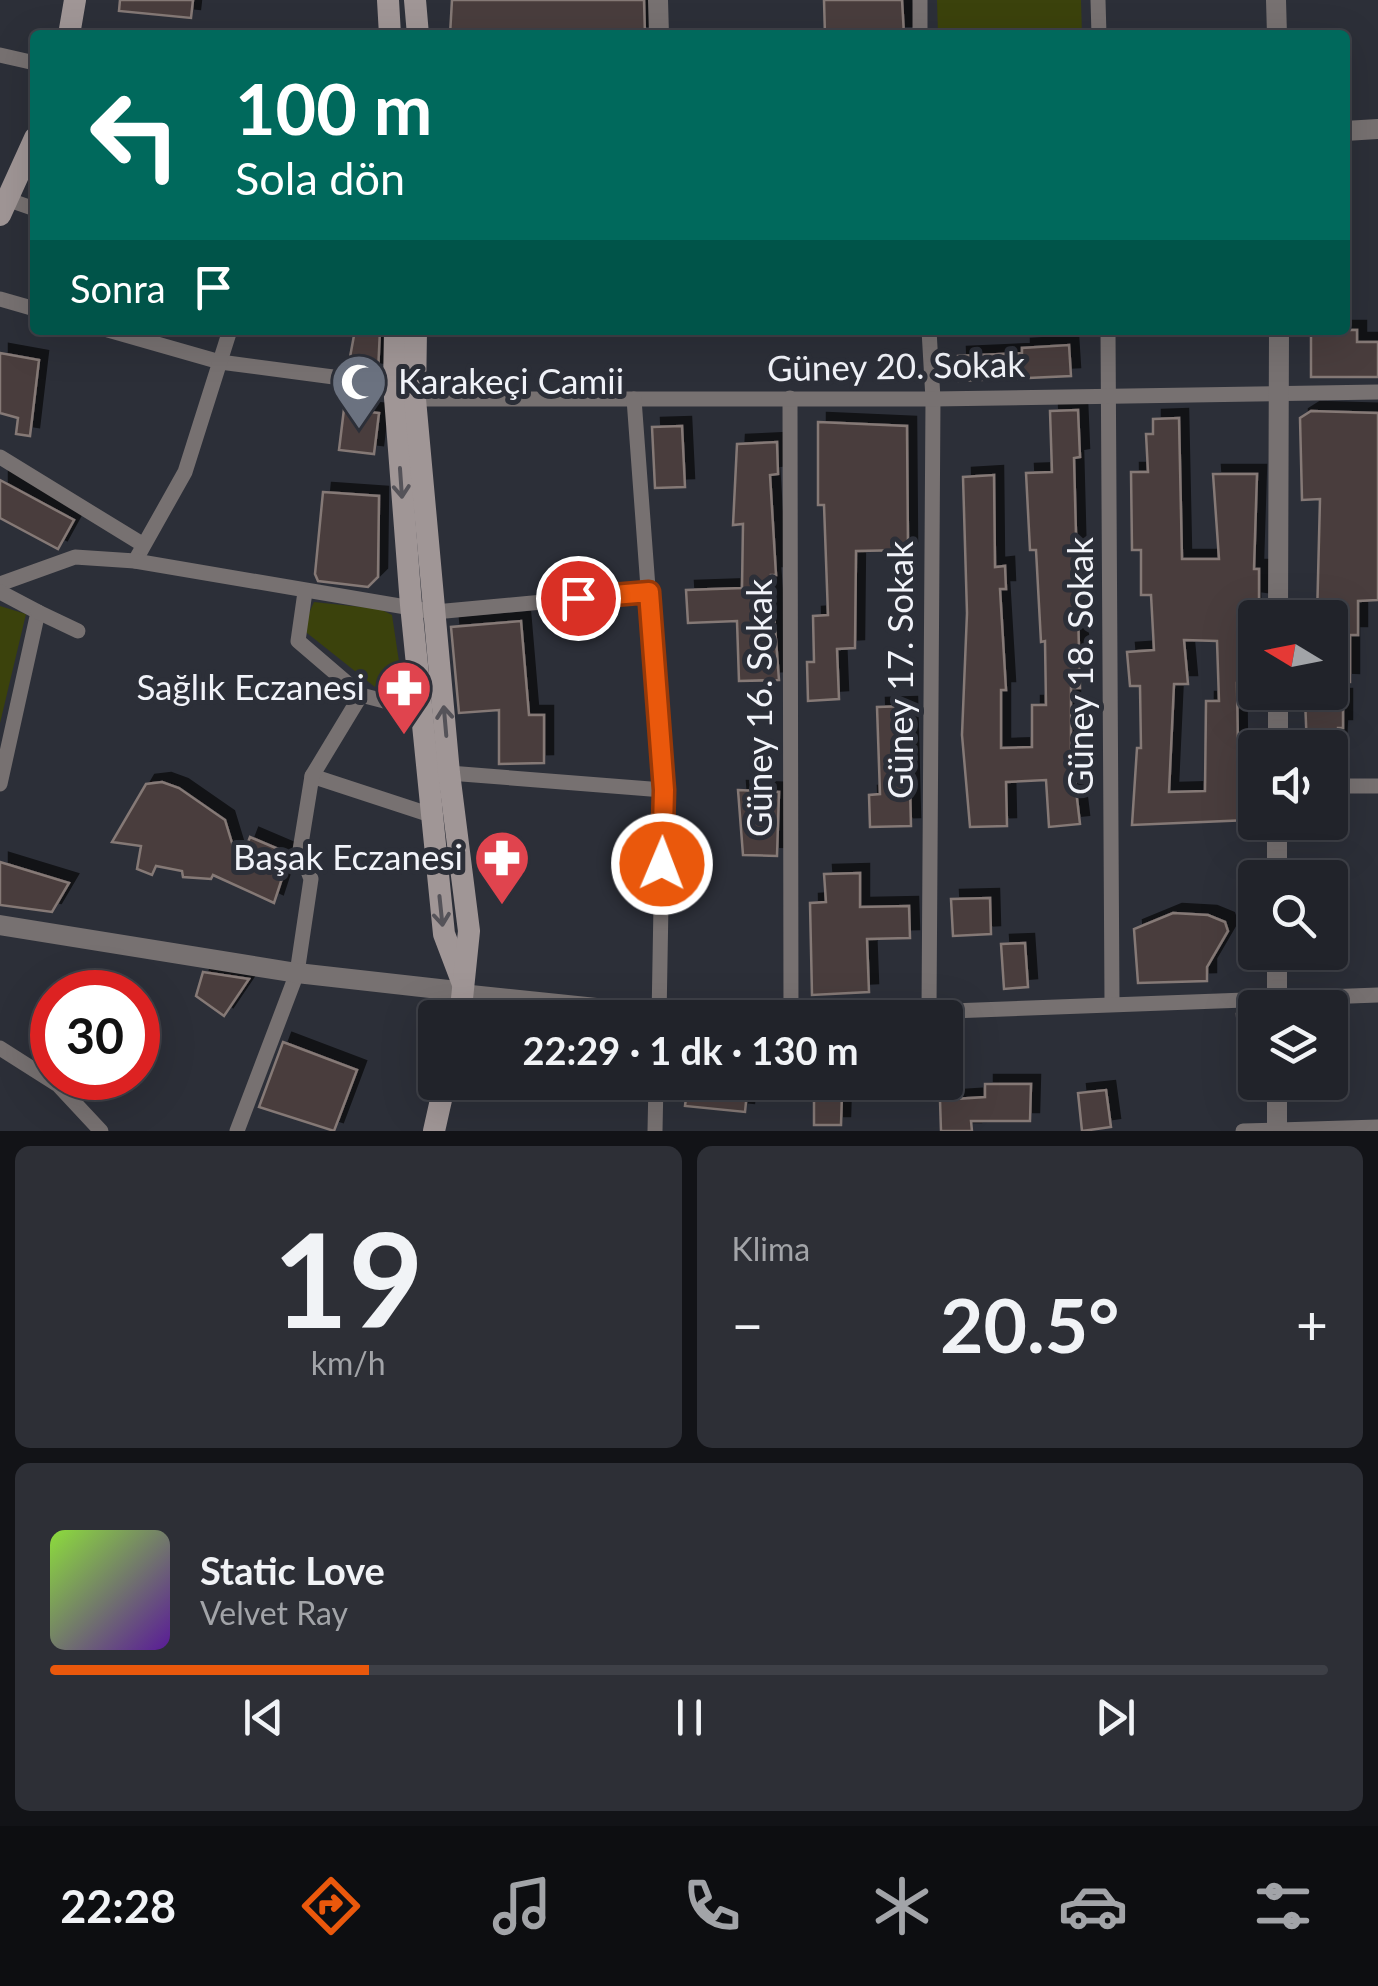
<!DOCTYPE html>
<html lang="tr">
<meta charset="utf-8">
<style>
:root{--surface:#21232a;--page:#2d2f36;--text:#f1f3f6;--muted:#a2a4a8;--line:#3e4047;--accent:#ea580c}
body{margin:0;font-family:Lato,sans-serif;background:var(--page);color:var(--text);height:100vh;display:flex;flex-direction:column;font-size:38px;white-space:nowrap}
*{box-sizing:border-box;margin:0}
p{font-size:32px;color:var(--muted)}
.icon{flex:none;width:55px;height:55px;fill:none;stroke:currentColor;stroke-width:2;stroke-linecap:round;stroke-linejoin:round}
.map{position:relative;height:1131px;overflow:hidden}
.sheet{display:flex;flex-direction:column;gap:15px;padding:15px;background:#121317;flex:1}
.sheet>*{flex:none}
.hud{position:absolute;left:30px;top:30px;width:1320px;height:305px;border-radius:10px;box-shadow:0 10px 40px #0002,0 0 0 2px var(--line);background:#00695c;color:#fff;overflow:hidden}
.needle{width:65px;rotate:280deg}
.fabs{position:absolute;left:1238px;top:600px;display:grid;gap:20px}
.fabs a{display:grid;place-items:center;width:110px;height:110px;border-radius:10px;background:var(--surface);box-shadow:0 10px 40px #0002,0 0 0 2px var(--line);font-size:50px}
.speed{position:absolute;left:30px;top:970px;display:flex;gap:20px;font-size:50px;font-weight:700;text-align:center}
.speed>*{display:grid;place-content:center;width:130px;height:130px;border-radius:50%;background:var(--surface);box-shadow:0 10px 40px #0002,0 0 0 2px var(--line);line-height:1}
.speed .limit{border:15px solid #d22;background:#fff;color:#111}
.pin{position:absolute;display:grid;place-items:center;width:85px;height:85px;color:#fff;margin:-42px;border:5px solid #fff;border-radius:50%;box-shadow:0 2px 10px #0007}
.me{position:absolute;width:110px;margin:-55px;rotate:1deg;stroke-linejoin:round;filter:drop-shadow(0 0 8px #0008)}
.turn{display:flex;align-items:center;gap:35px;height:210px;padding:0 40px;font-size:45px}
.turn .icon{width:130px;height:130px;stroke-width:2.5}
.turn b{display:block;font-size:70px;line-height:85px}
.then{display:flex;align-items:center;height:95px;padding:0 40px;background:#0003;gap:20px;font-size:38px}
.big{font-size:75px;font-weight:700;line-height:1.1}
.sheet .card{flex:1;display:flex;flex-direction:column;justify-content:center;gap:15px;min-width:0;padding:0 35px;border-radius:15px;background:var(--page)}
.sheet .dial{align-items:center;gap:0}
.dial b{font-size:130px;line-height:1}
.song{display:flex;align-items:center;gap:30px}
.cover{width:120px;height:120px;border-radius:15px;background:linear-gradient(135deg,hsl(90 70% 55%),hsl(270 70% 35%))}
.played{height:10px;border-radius:5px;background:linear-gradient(90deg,var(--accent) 25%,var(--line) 25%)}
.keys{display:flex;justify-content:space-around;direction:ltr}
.heat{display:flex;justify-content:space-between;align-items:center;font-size:55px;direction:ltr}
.sheet .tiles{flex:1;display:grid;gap:15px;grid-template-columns:1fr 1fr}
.card:last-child{grid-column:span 2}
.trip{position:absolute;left:418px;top:1000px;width:545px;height:100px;border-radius:10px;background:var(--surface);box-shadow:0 10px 40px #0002,0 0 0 2px var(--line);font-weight:700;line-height:100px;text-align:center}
.menu{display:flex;height:160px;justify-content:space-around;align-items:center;background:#0d0e11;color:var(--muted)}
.menu .icon{width:70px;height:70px}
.menu .on{color:var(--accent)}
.menu b{font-size:45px;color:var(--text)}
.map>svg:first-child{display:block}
.green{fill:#3b420c}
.building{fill:#4a3e3c;stroke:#857976;stroke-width:2.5;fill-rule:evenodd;filter:url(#shadow)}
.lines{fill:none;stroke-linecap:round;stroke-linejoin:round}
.minor{stroke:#777171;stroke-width:15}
.tertiary{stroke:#777171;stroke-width:20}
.secondary{stroke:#a09696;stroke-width:22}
.oneway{stroke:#555359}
.route-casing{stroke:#983908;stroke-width:25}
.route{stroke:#ea580c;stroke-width:18}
.labels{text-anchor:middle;stroke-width:10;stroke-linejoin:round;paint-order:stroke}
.street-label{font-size:35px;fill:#f1f3f9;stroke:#2c2f38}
.poi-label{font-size:35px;fill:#f1f3f9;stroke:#2c2f38;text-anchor:end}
</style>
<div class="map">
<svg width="1378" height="1131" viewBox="0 0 1378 1131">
<defs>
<filter id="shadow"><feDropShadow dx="9" dy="-9" stdDeviation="0" flood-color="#0009"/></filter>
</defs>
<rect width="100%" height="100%" fill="#2c2f38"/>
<g class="green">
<polygon points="937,0 1081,0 1082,35 938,35"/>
<polygon points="314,602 380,609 392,615 401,675 375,687 302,629"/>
<polygon points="0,606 26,614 0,723"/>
</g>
<g class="building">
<polygon points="120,0 193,0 191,18 119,11"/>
<polygon points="452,0 644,0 645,35 450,35"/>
<polygon points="824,0 902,0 904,35 825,35"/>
<polygon points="355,330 380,330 378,372 348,368"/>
<polygon points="1311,330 1357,330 1357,342 1378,342 1378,377 1311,377"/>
<polygon points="1069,345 1071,376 959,381 958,356 1022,353 1022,348"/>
<polygon points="0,353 39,360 30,436 16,434 18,418 0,413"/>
<polygon points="344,409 379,413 374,454 339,450"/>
<polygon points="1078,410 1080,457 1074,458 1080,688 1071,688 1071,748 1080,824 1049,827 1046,780 1006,782 1007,826 970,827 962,735 967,613 963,477 994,475 995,567 1005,566 1006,589 1000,589 1006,690 1001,690 1001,748 1032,747 1032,705 1046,705 1045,641 1041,642 1036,550 1030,550 1026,473 1052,472 1050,411"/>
<polygon points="1311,411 1378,413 1378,600 1358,601 1358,635 1350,635 1350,682 1330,681 1330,618 1317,618 1320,499 1302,500 1300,418"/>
<path d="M1179,418L1182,559H1219L1213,474H1257L1254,569H1259V601L1251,600L1253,683H1237L1238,750H1249V820L1132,825L1137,748H1141L1140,686H1130L1127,652L1154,650L1151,595H1141V550H1132L1131,472H1148L1146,434H1153V419ZM1184,640L1217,641L1219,701H1206L1205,791L1169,792L1174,684H1188Z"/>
<polygon points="818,422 907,426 908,550 856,551 855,648 837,649 839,699 808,701 807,662 814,662 813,616 828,615 824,505 818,505"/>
<polygon points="682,426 685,487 655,488 652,427"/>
<polygon points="777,442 778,474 770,475 776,575 771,575 779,680 739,681 737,621 688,623 686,590 742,588 743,524 733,525 737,444"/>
<polygon points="0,480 74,520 58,549 0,518"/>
<polygon points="323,492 379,496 378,577 368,587 318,581 315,574"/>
<polygon points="521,621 529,715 544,715 544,763 499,764 499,710 459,713 451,627"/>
<polygon points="1343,698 1343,728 1338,728 1337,748 1307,748 1305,699"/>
<polygon points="908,706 911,826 870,827 869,795 880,794 877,707"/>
<polygon points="162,782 179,788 225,820 239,866 250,837 290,854 274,903 213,875 211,879 183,877 182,871 156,866 152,875 137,869 141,846 112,842 146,784"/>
<polygon points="738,790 779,792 777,856 743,855"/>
<polygon points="0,862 69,883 52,912 0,905"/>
<polygon points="860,873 860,907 909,906 910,938 867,939 869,992 812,995 810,903 826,902 824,874"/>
<polygon points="990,898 991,934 953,936 951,899"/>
<polygon points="1173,913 1208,915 1225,922 1228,931 1207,967 1207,981 1138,983 1134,929"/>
<polygon points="1025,943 1028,987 1004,989 1001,944"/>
<polygon points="203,972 249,979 224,1016 196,996"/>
<polygon points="1237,1014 1255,1015 1255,1046 1239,1046"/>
<polygon points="283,1042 357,1070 334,1131 259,1107"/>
<polygon points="688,1082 748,1082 745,1112 685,1106"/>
<polygon points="985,1084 1031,1084 1030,1121 971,1121 972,1131 941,1131 940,1100 985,1097"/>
<polygon points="1106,1090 1111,1127 1082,1131 1078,1093"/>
<polygon points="814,1093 842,1093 841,1125 814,1125"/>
</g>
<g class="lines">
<g class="minor">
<polyline points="1098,0 1099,35"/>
<polyline points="920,35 920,0"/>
<polyline points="0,55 35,63"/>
<polyline points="9,200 35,209"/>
<polyline points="0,299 35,309"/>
<polyline points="108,330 220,362 394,385"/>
<polyline points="929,330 933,399 929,1010"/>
<polyline points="1108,330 1112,1002"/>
<polyline points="790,398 791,1017"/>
<polyline points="415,399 933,399 1378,392"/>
<polyline points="634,399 663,790 659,1018"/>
<polyline points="0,457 142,544"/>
<polyline points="135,561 185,472 230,330"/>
<polyline points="0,584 75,557 135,561 435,612 649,592"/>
<polyline points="0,592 38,612 0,784"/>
<polyline points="305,592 298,641 361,695 423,711"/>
<polyline points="38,612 78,631"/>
<polyline points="449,773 663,790"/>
<polyline points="312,776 431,815"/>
<polyline points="1330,786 1378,786"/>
<polyline points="466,992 659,1012 791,1017 1378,995"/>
<polyline points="0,1048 58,1085 101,1131"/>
<polyline points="237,1131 297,973 311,879 300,850 312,776 361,695"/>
<polyline points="655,1131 656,1082"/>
<polyline points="1243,1131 1378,1127"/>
</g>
<g class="tertiary">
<polyline points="658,0 659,35"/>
<polyline points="1276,0 1277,35"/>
<polyline points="1345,131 1378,129"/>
<polyline points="1278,618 1279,330"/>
<polyline points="1278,748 1278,692"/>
<polyline points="1277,878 1277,822"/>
<polyline points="0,925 297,973 466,992"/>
<polyline points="1277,1008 1277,952"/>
<polyline points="1277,1082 1277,1131"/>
</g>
<g class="secondary">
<polyline points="388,0 390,35"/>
<polyline points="415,0 418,35"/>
<polyline points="69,35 75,0"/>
<polyline points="0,215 35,138"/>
<polyline points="395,330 394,385 411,605 444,934 463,984"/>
<polyline points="416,330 415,399 449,773 469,931 460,1018"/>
<polyline points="434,1131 445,1082"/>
</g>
</g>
<defs><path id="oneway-shaft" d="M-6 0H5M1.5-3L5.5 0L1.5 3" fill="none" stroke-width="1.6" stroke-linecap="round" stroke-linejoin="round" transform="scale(2.5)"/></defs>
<g class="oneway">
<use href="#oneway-shaft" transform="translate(401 483) rotate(86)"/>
<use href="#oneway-shaft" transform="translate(445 721) rotate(-95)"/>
<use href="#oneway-shaft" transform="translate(441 911) rotate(84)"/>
</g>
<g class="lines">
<g class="route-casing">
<polyline id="route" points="578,598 649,592 664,790 662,864"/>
</g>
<use href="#route" class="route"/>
</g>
<defs>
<g id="mosque-pin" transform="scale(2.875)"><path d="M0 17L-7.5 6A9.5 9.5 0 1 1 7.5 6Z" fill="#6b7280" stroke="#2c2f38"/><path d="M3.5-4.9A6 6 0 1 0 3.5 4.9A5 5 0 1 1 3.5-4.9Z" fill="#fff"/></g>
<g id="pharmacy-pin" transform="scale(2.875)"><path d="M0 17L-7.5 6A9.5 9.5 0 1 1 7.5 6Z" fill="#e0444e" stroke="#2c2f38"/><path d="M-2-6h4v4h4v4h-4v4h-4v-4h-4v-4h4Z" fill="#fff"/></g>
</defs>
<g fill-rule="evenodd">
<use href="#mosque-pin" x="359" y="382"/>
<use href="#pharmacy-pin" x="404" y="688"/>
<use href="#pharmacy-pin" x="502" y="858"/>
</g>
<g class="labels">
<g class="street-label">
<text transform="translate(896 367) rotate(-1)" y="12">Güney 20. Sokak</text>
<text transform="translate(1081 666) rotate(-90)" y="12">Güney 18. Sokak</text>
<text transform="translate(901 670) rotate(-90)" y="12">Güney 17. Sokak</text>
<text transform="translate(760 708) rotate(-90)" y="12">Güney 16. Sokak</text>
</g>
<g class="poi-label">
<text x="398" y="394" text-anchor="start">Karakeçi Camii</text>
<text x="365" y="700">Sağlık Eczanesi</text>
<text x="463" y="870">Başak Eczanesi</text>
</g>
</g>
</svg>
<div class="fabs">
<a><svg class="needle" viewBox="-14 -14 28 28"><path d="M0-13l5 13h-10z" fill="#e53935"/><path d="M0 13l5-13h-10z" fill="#a2a4a8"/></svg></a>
<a><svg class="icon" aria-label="sound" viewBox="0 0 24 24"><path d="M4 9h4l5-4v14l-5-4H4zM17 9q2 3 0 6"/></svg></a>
<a><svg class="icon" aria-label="search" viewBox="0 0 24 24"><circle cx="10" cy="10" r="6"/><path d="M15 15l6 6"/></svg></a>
<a><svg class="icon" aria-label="layers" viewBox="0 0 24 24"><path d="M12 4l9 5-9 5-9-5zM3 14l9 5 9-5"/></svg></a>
</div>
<div class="speed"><div class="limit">30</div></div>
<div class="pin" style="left:578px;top:598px;background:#d93025"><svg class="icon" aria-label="arrive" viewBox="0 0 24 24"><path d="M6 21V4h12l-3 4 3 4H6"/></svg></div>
<svg class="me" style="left:662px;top:864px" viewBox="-20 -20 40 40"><circle r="17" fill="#ea580c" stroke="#fff" stroke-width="3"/><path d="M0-11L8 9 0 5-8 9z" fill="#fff"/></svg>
<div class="trip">22:29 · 1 dk · 130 m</div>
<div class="hud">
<div class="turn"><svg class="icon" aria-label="left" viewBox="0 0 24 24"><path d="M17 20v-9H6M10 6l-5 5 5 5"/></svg><div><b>100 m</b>Sola dön</div></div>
<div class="then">Sonra<svg class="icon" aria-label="arrive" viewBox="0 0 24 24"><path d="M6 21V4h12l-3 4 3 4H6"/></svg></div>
</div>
</div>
<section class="sheet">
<div class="tiles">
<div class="card dial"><b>19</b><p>km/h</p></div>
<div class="card"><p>Klima</p>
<div class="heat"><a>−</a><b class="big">20.5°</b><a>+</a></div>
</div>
<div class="card">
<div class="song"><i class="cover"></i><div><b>Static Love</b><p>Velvet Ray</p></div></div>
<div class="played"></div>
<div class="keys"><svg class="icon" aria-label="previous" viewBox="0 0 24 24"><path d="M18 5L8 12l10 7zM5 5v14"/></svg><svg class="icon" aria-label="pause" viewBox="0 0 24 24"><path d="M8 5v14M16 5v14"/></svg><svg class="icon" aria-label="next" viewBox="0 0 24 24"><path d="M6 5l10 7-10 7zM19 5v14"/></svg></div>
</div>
</div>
</section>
<nav class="menu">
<b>22:28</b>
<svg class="icon on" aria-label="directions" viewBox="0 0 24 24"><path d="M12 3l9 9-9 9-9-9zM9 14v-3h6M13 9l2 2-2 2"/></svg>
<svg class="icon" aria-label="music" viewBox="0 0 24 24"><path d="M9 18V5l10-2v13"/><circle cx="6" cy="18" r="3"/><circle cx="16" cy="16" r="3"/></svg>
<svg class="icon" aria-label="phone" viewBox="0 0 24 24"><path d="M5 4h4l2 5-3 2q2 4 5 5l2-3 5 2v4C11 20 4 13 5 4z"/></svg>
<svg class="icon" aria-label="climate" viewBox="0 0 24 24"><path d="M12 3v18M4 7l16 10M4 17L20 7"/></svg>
<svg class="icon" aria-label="car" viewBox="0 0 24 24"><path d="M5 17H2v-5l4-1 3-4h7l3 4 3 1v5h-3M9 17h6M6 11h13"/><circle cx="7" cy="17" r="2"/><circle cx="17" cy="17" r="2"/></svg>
<svg class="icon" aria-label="filters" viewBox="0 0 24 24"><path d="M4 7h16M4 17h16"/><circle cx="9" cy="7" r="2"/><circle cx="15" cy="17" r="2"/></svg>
</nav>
